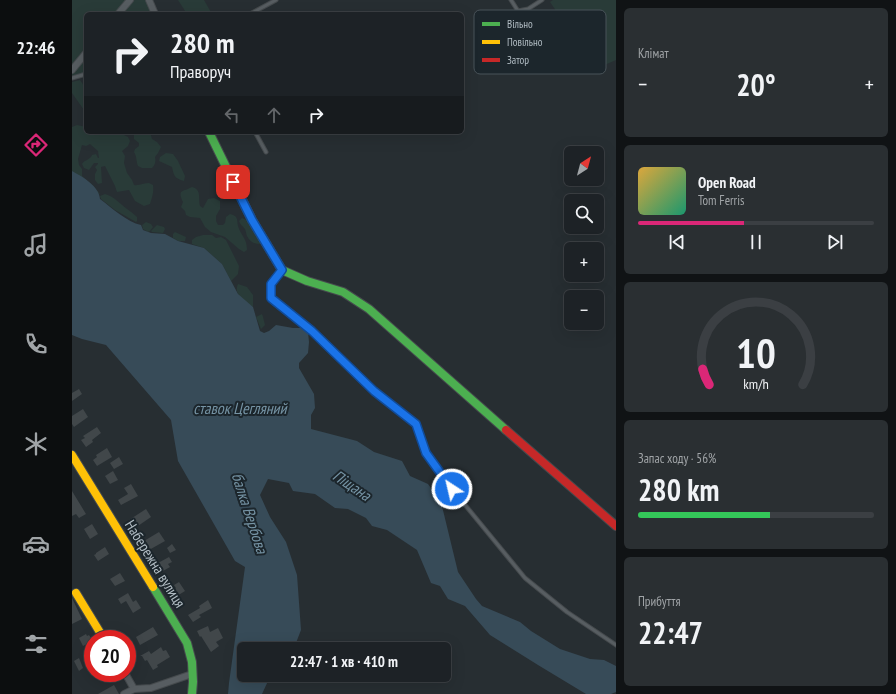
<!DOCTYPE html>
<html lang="uk">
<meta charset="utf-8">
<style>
:root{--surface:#1d2226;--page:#2a2f32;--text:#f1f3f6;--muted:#a0a4a7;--line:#3b3f43;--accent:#db2777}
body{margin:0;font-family:"PT Sans Narrow",sans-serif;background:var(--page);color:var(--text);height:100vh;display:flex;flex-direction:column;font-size:15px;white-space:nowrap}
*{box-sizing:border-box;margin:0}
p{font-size:13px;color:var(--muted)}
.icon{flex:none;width:22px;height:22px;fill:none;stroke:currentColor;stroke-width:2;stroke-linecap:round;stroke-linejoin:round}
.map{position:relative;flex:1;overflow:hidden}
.side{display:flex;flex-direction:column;gap:8px;padding:8px;background:#101315;width:280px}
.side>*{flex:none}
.guide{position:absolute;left:12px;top:12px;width:380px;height:122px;border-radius:6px;box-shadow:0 4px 16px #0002,0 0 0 1px var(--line);background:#1d2226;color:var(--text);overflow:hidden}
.needle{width:26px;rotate:36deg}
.tools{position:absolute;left:492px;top:146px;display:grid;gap:8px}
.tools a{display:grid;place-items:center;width:40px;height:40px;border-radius:6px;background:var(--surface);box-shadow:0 4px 16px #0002,0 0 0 1px var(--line);font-size:20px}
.speed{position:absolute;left:12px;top:630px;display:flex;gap:8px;font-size:20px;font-weight:700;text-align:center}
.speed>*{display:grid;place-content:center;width:52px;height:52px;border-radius:50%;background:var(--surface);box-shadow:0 4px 16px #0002,0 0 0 1px var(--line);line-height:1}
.speed .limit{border:6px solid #d22;background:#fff;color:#111}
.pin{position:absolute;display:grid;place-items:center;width:34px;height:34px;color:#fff;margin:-17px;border-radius:8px;box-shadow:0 2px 6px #0006}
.me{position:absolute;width:44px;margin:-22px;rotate:325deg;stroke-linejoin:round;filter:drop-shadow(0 0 3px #0008)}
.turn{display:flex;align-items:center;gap:14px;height:84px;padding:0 20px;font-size:18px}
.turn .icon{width:52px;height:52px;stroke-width:2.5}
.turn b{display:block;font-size:28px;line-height:34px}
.lanes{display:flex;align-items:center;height:38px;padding:0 20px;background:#0003;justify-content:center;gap:20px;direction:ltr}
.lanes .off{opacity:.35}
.big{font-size:30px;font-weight:700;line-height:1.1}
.side .tile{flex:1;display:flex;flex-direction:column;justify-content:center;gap:6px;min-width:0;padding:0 14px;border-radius:6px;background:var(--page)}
.side .dial{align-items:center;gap:0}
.dial svg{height:104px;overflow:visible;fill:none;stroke:var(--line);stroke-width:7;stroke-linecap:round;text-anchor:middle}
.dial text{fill:var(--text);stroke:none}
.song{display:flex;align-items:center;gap:12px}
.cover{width:48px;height:48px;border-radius:6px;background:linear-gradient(135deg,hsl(40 70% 55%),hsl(160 70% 35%))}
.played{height:4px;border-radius:2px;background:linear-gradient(90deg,var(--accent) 45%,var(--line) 45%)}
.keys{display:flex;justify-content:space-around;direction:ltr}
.heat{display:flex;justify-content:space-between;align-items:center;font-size:22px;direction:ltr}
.charge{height:6px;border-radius:3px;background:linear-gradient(90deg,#34c759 56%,var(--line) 0)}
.trip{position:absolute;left:165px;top:642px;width:214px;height:40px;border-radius:6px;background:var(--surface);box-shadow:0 4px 16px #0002,0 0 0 1px var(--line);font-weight:700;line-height:40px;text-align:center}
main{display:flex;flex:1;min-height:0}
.tabs{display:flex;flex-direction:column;width:72px;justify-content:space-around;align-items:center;background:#0c0e0f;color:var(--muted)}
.tabs .icon{width:28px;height:28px}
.tabs .current{color:var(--accent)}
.tabs b{font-size:18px;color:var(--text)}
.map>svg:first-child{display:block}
.green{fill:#293b38}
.water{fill:#374b58}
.building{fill:#41474a}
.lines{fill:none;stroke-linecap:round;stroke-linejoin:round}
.lane-casing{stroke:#454a4d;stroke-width:5}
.street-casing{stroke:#454a4d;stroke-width:8}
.fast-casing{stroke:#454a4d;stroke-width:10}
.slow-casing{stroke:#454a4d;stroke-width:10}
.jam-casing{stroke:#454a4d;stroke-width:10}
.lane{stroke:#575d61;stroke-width:3}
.street{stroke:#575d61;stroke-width:6}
.fast{stroke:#4caf50;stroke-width:8}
.slow{stroke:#ffc107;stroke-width:8}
.jam{stroke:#c62828;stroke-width:8}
.route-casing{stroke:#114b97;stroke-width:10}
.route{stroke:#1a73e8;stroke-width:7}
.labels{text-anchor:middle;stroke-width:4;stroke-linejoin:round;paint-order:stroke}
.street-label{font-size:15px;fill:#b1bcc3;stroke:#1c262c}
.water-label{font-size:16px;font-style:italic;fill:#7593a4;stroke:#1c262c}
.key{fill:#1c262c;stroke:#495359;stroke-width:1}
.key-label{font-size:11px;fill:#b1bcc3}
</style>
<main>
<nav class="tabs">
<b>22:46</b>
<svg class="icon current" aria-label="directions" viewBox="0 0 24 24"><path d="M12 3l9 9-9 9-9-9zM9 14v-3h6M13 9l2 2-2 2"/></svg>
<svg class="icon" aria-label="music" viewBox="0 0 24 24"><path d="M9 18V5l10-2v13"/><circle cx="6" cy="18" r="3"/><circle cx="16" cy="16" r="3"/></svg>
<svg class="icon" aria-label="phone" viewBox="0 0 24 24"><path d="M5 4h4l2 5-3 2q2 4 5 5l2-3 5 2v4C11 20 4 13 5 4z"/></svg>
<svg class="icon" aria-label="climate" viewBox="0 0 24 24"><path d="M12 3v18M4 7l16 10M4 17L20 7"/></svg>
<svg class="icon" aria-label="car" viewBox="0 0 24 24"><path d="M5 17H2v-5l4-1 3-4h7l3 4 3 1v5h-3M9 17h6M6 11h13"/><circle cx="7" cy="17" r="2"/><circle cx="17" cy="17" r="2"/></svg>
<svg class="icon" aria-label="filters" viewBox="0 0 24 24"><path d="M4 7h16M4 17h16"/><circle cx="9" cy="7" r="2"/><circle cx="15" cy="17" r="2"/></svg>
</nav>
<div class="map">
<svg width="544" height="694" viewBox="0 0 544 694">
<rect width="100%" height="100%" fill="#272e32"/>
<g class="green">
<polygon points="0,0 77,0 83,14 14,14 14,74 0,78"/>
<polygon points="106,0 132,0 140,14 115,14"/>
<polygon points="481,0 544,0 544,60 528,67 518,60 478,2"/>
<polygon points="8,80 12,86 14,86 14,120 12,118 12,110 0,93 0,82"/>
<path d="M5,125L14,127V132H40L43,135H52L56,137L58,141L56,146L50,151L53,156L52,163L55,173L60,180L62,185C67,186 72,183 77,183L81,185C82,192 80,198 78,204L72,206L63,201L57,190L45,192L43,186L33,166L29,167L30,183L26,184L23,180V174L25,170L23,167L26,164V163H22L17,170L12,168L10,164C12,160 18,160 20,155L24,154L26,158H27L26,151L18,144L14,146L10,145L6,159L7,165L10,169V176L20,185L28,194L18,190L0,177V127Z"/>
<path d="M65,132H78L80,139L85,142L89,147L86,153L83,157C84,162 83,165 80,168H70L66,166C64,161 65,157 62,152L63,149L67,146V143L62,139V135Z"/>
<path d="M94,153L101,154L106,161L113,176L112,181C102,178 102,176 100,167L87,161L88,157Z"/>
<path d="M120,187C130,190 126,197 128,206L131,208L136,199L142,198L148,201V209L144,216V221L146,225H151L153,223L154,217L158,214C161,215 162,215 164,217C166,220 165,223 166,226C169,236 175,238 175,250L172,252L167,249L153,237L139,232L133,227L128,218L118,217L114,215L113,211L109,207L111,202C105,189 111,192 120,187Z"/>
<path d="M33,194C43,197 47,203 55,209C59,212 62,214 65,217V221L64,222L43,210L29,199L28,196Z"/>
<path d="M170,218L179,222L181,232L185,234L190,240L188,244C182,244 178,242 175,236C174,234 174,231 173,229C170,225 169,226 167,221Z"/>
<polygon points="74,222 79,224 81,227 78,231 76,232 71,229 70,225"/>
<polygon points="85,225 92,227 93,229 91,233 80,232 79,231"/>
<polygon points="103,232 114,237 113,241 106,241 101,238 101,234"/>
<polygon points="131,235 140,235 144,238 149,237 154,240 167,266 166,274 159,281 150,264 132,248 120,244 120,240 124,237"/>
<path d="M166,284L175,287L181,295V307C173,301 161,295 166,284Z"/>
<polygon points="190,314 191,317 193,325 189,329 184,317"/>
</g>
<path class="water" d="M0,171C11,177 27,186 28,199C40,208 55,222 69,225L71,230L79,233L93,234L106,241L132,248L150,264L166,294L181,307L188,331L192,333L197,331L204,325L221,328H231L236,332L237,342L236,353L227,363V368L242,394L243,408L239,415V429L285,441L302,452L330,461L338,476L356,484L369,502L386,572L404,599L410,606L448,622L459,631L488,649L518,659L532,660L544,666V692L539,694H514L466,665L418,635L393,606L376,599L368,586L359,583L345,550L315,530L300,526L294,518L276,509L263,508L243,494L221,491L217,483L196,479L188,495L198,517L214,542L225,575L229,630L222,648L220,649H172V675H203L202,677L196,681L190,694H156L157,683L173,567L163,561L106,461L99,420L34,345L10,339L0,335Z"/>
<g class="building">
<polygon points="7,389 10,394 0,401 0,393"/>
<polygon points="11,409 16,417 2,427 0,424 0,416"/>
<polygon points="25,427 29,433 20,440 21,442 14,447 9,440 13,438 11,436"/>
<polygon points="35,448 40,457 25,466 21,460 25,457 24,455"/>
<polygon points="47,457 51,464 42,469 38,463"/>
<polygon points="41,471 46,480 38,484 33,476"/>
<polygon points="59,484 66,496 49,505 46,500 56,494 52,488"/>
<polygon points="0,491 14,514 7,518 4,514 0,516"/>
<polygon points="74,509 79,517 63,528 57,520"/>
<polygon points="20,524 26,534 18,539 12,529"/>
<polygon points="87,532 93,541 77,550 72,541"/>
<polygon points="100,544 104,550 98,553 95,548"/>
<polygon points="33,547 37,554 26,561 22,555 24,554 24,553"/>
<polygon points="97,557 100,562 96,564 98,567 91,571 86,563"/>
<polygon points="48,573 53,581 43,586 38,579"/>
<polygon points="107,582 113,591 105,596 101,590 104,588 102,585"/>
<polygon points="56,593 61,602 64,600 69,608 61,613 54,601 49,604 46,599"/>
<polygon points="0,598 10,619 0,624"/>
<polygon points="136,600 140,608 127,615 129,617 121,622 116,615 128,608 127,606"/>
<polygon points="136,626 138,632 146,628 151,638 144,642 147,646 139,652 129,636 128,637 125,631"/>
<polygon points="81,627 86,635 68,645 64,637"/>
<polygon points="14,634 15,636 17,635 21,641 11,646 7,638"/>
<polygon points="89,647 91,651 94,650 98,657 85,665 86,667 81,670 75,660 73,661 70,656 68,656 77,651 79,654"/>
<polygon points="7,658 11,668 7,671 2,661"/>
<polygon points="24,673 39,673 27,679"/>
<polygon points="42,685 47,694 26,694"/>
</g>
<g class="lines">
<g class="lane-casing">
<g id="lane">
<polyline points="439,0 446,11 456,15 464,31 470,45"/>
<polyline points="446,11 456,9 470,0"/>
<polyline points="178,14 204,0"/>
<polyline points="0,78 14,74"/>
<polyline points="183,132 194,152"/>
<polyline points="209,271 199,284 199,298 240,331 302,391 344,424 354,453 380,489 453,578 495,612 544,645"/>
</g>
</g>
<g class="street-casing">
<g id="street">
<polyline points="77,0 83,14"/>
<polyline points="46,14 58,0"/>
<polyline points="0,70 14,53"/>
<polyline points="53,673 62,689"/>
<polyline points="52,694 62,689 79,688 120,674"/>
</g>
</g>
<g class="fast-casing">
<g id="fast">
<polyline points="137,132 180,220 210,270 235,281 271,292 297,309 434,430"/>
<polyline points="81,587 115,643 120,662 121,682 120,694"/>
</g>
</g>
<g class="slow-casing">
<g id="slow">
<polyline points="0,455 81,587"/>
<polyline points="4,593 32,639"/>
</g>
</g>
<g class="jam-casing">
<polyline id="jam" points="434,430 544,526"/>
</g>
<use href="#lane" class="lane"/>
<use href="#street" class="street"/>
<use href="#fast" class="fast"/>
<use href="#slow" class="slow"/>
<use href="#jam" class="jam"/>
</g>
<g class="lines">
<g class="route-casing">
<polyline id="route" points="161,182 180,220 210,270 199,284 199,298 240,331 302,391 344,424 354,453 380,489"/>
</g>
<use href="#route" class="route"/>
</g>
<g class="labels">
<g class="street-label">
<text transform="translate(83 564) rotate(58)" y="5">Набережна вулиця</text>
</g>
<g class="water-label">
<text x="168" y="414">ставок Цегляний</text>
<text transform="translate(280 485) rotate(34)" y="6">Піщана</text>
<text transform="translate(178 513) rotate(72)" y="6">балка Вербова</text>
</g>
</g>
<rect x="402" y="10" width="132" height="64" rx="6" class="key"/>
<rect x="410" y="22" width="18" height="4" fill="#4caf50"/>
<rect x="410" y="40" width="18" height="4" fill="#ffc107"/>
<rect x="410" y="58" width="18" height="4" fill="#c62828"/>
<g class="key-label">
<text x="435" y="28">Вільно</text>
<text x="435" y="46">Повільно</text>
<text x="435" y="64">Затор</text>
</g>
</svg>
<div class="tools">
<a><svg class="needle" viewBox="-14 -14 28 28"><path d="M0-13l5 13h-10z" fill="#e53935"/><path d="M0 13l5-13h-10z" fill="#a0a4a7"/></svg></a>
<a><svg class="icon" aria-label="search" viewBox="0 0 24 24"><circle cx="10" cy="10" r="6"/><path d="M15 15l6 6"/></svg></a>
<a>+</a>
<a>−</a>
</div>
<div class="speed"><div class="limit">20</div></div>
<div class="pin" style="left:161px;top:182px;background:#d93025"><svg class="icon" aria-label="arrive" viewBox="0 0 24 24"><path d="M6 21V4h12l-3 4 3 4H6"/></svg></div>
<svg class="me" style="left:380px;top:489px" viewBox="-20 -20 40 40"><circle r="17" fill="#1a73e8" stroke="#fff" stroke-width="3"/><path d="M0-11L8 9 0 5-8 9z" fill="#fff"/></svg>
<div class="trip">22:47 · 1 хв · 410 m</div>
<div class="guide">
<div class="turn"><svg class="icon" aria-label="right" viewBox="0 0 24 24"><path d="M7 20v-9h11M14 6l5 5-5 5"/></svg><div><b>280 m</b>Праворуч</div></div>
<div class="lanes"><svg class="icon off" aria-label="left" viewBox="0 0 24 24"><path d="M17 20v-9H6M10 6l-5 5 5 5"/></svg><svg class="icon off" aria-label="ahead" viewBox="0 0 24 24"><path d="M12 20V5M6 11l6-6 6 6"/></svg><svg class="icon" aria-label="right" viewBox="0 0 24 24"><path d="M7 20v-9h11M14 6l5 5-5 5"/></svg></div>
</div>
</div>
<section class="side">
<div class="tile"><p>Клімат</p>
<div class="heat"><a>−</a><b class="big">20°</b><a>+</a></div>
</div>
<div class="tile">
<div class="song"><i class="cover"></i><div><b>Open Road</b><p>Tom Ferris</p></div></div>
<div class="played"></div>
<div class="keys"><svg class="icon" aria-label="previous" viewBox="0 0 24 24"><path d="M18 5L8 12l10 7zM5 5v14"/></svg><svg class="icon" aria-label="pause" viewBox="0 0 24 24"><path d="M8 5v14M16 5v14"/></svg><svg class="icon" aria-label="next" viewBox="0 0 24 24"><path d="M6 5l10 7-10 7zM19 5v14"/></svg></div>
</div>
<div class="tile dial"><svg viewBox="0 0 100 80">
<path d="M14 69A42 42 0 1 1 86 69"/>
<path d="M14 69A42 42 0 0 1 9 57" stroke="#db2777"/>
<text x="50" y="56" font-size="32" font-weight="700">10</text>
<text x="50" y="72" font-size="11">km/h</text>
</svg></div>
<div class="tile"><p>Запас ходу · 56%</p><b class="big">280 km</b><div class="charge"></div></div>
<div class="tile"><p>Прибуття</p><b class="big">22:47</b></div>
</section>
</main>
